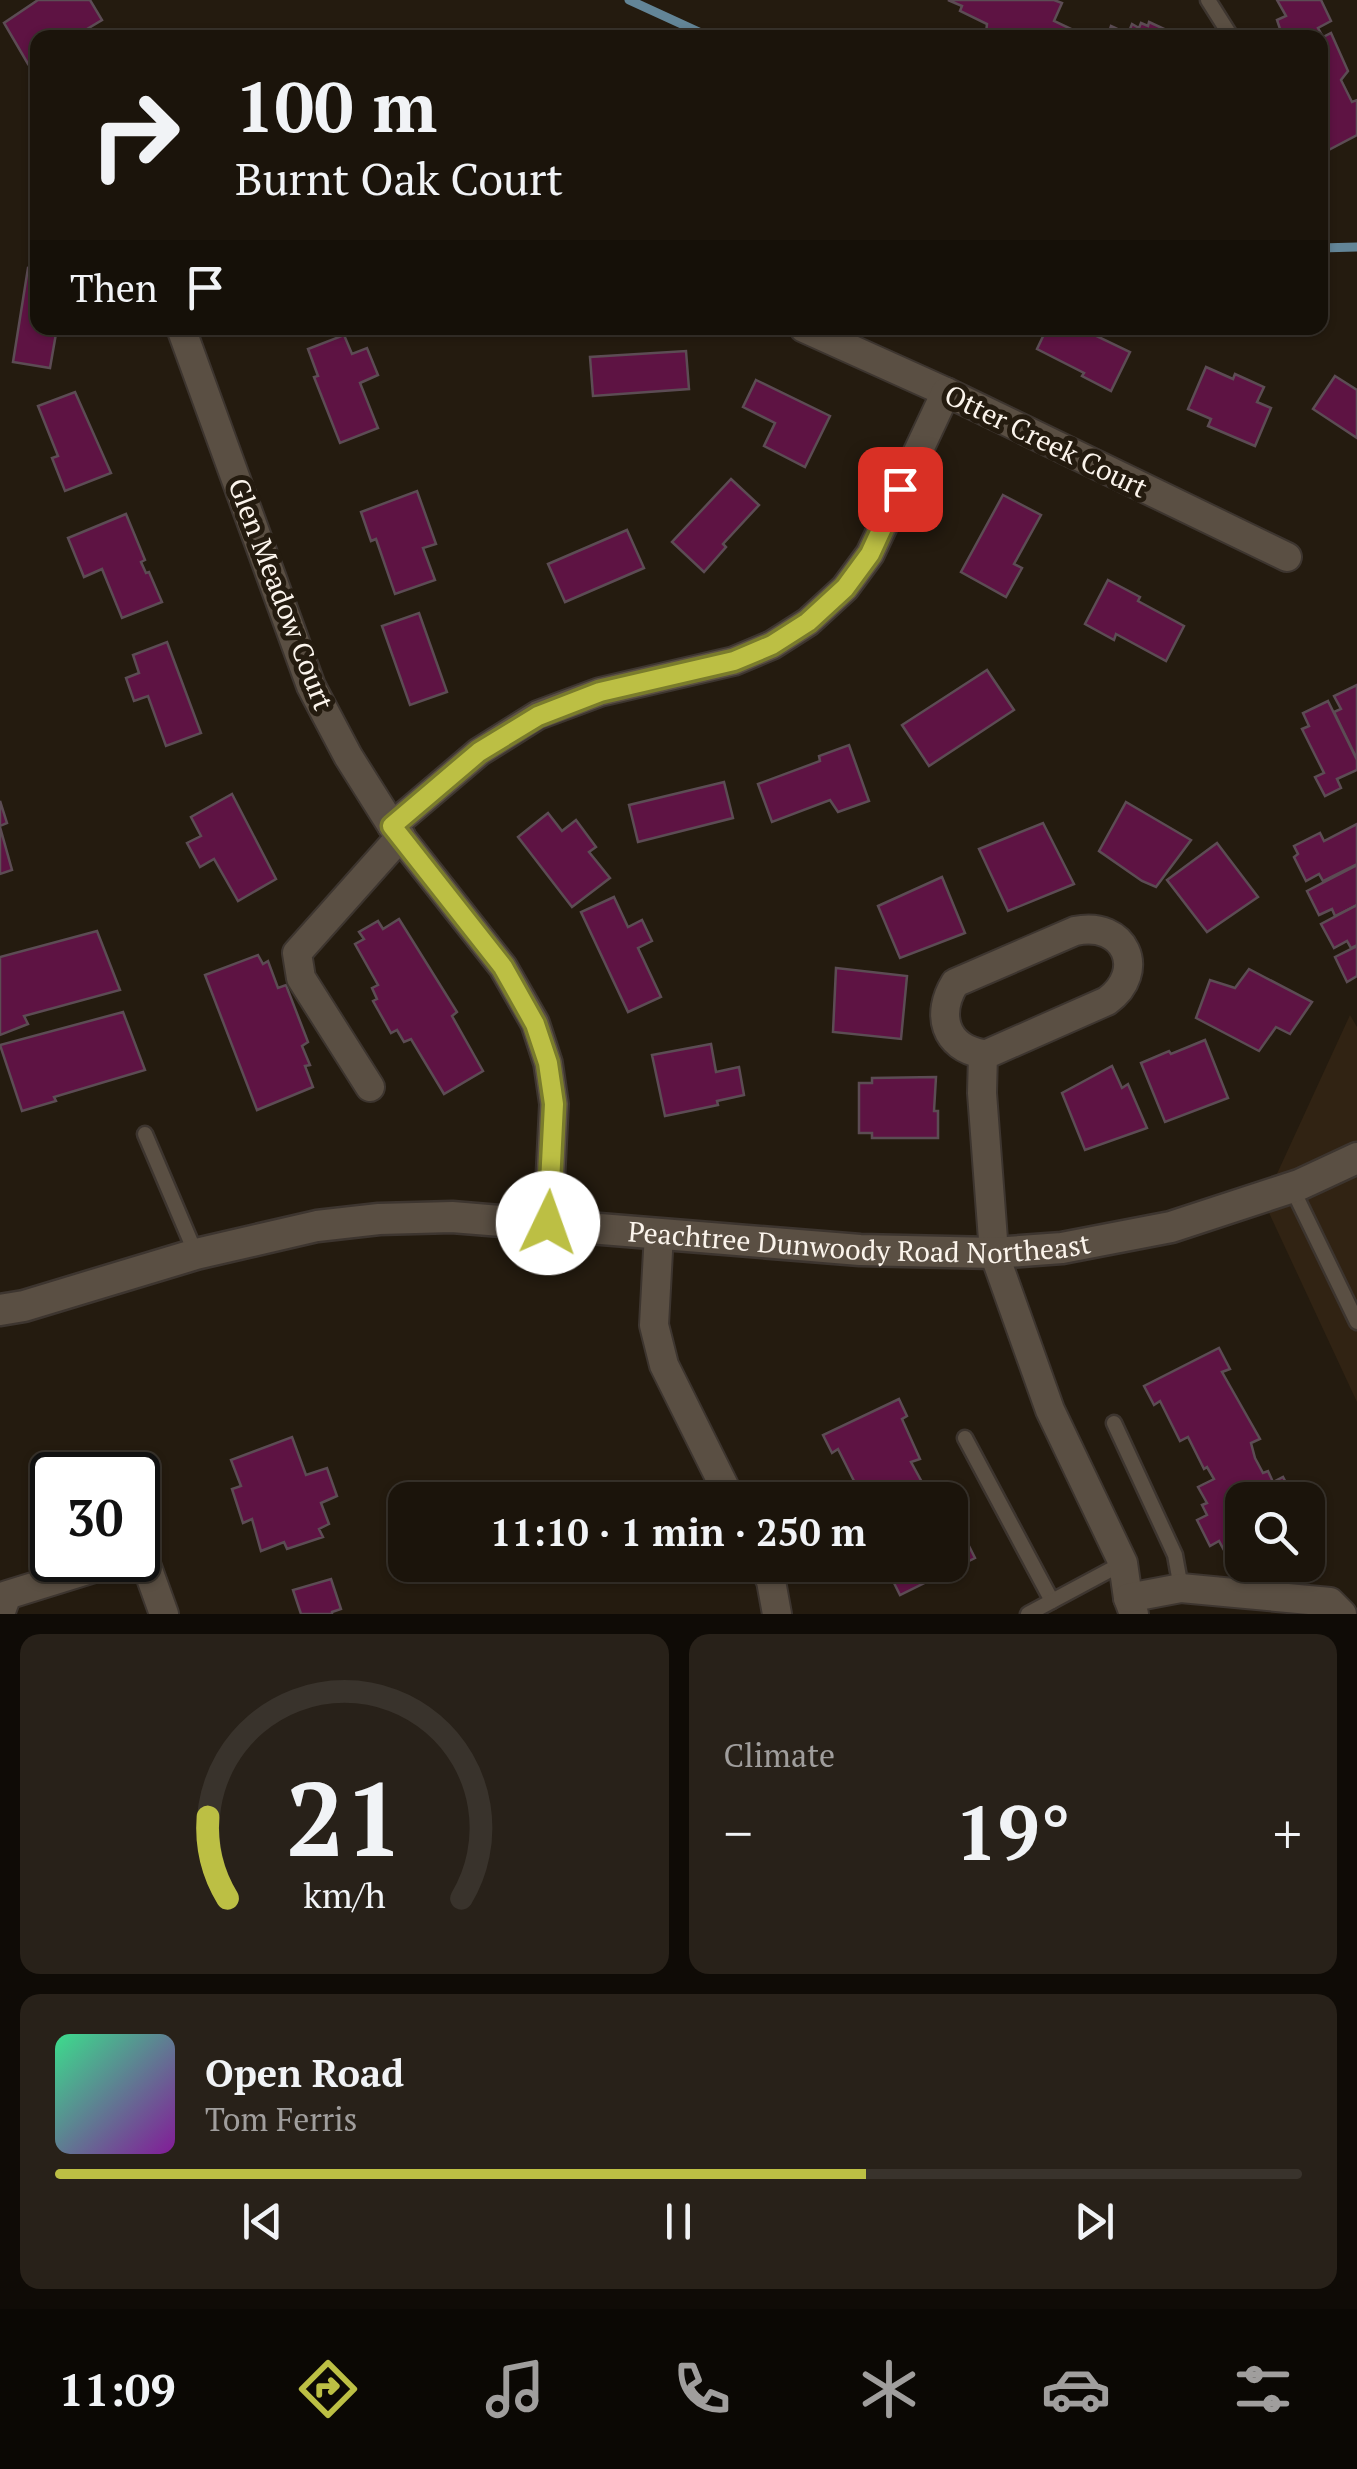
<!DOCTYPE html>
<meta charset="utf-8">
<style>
:root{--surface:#1b140b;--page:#282119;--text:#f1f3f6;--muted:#a09e9d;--line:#39332c;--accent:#bcbf44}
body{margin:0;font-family:"PT Serif",serif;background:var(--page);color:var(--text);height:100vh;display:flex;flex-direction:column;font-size:38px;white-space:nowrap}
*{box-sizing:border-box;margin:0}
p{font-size:32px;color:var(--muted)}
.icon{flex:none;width:55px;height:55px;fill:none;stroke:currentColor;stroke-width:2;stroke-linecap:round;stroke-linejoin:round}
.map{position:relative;height:1614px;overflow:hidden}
.side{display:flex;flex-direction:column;gap:20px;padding:20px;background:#0f0b06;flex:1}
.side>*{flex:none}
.banner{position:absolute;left:30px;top:30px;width:1298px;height:305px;border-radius:20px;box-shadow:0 2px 8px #0004,0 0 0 2px var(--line);background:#1b140b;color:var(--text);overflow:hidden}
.controls{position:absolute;left:1225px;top:1482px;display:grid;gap:20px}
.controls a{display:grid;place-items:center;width:100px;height:100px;border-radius:20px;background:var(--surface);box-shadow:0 2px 8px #0004,0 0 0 2px var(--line);font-size:50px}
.speed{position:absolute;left:30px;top:1452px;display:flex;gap:20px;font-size:50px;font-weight:700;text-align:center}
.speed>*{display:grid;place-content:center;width:130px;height:130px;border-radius:50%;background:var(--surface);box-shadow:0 2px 8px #0004,0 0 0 2px var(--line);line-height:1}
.speed .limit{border:5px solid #111;border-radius:15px;background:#fff;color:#111}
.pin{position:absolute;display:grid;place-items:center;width:85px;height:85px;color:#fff;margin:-42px;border-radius:20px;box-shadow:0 5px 15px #0006}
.me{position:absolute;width:110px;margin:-55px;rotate:3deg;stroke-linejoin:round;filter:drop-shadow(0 0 8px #0008)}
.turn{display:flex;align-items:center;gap:35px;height:210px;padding:0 40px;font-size:45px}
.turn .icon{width:130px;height:130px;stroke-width:2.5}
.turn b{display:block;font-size:70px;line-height:85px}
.then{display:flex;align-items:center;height:95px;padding:0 40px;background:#0003;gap:20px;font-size:38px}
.big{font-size:75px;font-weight:700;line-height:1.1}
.side .card{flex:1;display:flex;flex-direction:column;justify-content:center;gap:15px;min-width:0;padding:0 35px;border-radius:20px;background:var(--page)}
.side .dial{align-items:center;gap:0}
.dial svg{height:260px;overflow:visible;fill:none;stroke:var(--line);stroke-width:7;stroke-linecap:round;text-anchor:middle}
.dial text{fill:var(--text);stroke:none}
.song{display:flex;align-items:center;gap:30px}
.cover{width:120px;height:120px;border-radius:15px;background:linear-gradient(135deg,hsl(150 70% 55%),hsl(290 70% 35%))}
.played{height:10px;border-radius:5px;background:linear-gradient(90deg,var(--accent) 65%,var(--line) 65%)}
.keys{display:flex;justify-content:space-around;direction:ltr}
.heat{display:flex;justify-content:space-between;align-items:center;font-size:55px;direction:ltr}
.side .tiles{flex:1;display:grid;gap:20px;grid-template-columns:1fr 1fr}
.card:last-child{grid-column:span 2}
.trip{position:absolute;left:388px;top:1482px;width:580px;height:100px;border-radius:20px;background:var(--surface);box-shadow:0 2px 8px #0004,0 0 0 2px var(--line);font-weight:700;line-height:100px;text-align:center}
.dock{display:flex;height:160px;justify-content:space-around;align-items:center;background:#0b0804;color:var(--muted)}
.dock .icon{width:70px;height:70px}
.dock .active{color:var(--accent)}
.dock b{font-size:45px;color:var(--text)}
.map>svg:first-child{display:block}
.built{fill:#312313}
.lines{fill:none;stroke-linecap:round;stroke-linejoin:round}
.stream{stroke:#638597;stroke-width:9}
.building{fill:#5e1343;stroke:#5c4c54;stroke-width:2.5}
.lane-casing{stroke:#3d352f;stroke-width:19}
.street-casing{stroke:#3d352f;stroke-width:32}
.secondary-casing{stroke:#3d352f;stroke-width:35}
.lane{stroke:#5a4f43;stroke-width:14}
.street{stroke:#5a4f43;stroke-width:28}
.secondary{stroke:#5a4f43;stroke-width:30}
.route-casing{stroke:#7a7c2c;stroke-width:25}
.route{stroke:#bcbf44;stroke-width:18}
.labels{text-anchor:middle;stroke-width:10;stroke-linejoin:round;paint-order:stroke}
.street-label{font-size:28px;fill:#fbf4ec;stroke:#241b0f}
</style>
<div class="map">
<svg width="1357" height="1614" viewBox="0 0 1357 1614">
<rect width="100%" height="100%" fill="#241b0f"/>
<polygon class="built" points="1350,1015 1357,1027 1357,1402 1264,1202"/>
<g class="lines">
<g class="stream">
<polyline points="629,0 712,38"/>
<polyline points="1320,248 1357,247"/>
</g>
</g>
<g class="building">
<polygon points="38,0 90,0 102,20 72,38 38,38 38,58 28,64 4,23"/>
<polygon points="948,0 1054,0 1062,3 1054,21 1090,38 1027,38 1015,32 1013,38 996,38 986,33 987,24 960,11 962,6"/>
<polygon points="1277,0 1321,0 1331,21 1318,28 1323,37 1331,33 1348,71 1341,80 1352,102 1357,100 1357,135 1321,154 1320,38 1283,38 1277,20 1286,16"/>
<polygon points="1149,22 1173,33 1173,38 1107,38 1111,26 1128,34 1132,24 1139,28 1141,23 1148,26"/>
<polygon points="28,268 38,270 38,328 57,328 50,368 13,362"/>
<polygon points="1047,328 1080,328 1130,352 1111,391 1082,376 1084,373 1037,349"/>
<polygon points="344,335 352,354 367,348 378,375 360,383 378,428 340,443 314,377 318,376 308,349"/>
<polygon points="686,351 689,389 593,396 590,357"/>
<polygon points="1206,367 1233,379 1235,374 1264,387 1257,402 1271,408 1255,446 1208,426 1211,419 1188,409"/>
<polygon points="1335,376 1357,390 1357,438 1313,409"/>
<polygon points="756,380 830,416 805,467 764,446 775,423 743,407"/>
<polygon points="75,392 111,473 65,491 52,458 58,456 38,406"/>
<polygon points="731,479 759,505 723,544 726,547 704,572 672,542"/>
<polygon points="417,491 436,544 423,548 435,580 395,594 376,539 371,541 361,512"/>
<polygon points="1003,495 1041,515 1014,564 1022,568 1006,597 961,572"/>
<polygon points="126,514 145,560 141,562 146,573 149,572 162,602 122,618 102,569 84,577 68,538"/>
<polygon points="627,530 644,568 565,602 548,564"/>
<polygon points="1108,580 1140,597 1138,601 1184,626 1166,661 1116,634 1114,640 1085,624"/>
<polygon points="419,613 447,692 410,705 382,626"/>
<polygon points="167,642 201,733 166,746 148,696 134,701 126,678 139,673 133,655"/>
<polygon points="987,670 1014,710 929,766 902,725"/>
<polygon points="1357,685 1357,759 1334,712 1341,709 1334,696"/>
<polygon points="1328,701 1357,760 1357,770 1337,779 1341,788 1325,796 1315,777 1324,773 1302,729 1309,726 1303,713"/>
<polygon points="849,745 869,801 838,812 830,800 772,822 758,784 820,761 819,756"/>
<polygon points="724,782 733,818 638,842 629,805"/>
<polygon points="232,794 276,879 238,901 214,859 200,867 187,843 201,836 191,817"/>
<polygon points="0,801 7,823 0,826"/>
<polygon points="1126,802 1191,840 1156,887 1142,881 1099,851"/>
<polygon points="548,813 562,831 576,820 596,847 589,852 610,878 572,907 518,837"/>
<polygon points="1043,823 1074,884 1008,911 979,849"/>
<polygon points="1357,824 1357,864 1323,881 1319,874 1306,881 1294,857 1298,854 1294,846 1320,833 1324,841"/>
<polygon points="0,827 12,870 0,874"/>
<polygon points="1217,843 1258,897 1207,932 1167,880"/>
<polygon points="1357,865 1357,905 1335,916 1332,909 1319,915 1307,891"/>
<polygon points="942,877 965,933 900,958 878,906"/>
<polygon points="614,897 628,927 642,920 652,941 638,948 661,997 628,1012 581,912"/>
<polygon points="1357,905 1357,945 1351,948 1347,941 1334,948 1321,924"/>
<polygon points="399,919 457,1012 452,1016 483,1071 444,1094 411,1039 404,1042 397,1030 391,1033 373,1001 377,999 372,988 378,985 355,944 364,939 359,932 378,921 383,929"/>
<polygon points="97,931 120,990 24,1016 28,1024 0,1035 0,957"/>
<polygon points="1357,946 1357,976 1347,982 1335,957"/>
<polygon points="258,955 263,964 268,961 278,988 286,985 308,1042 302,1046 310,1065 305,1066 313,1087 257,1110 205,975"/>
<polygon points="836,968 907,976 901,1039 833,1032"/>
<polygon points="1249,969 1312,1002 1290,1034 1276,1027 1259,1051 1196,1018 1210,980 1235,988"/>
<polygon points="123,1012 145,1070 54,1097 56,1101 22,1111 0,1045"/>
<polygon points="1205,1040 1228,1098 1165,1122 1141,1063 1169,1051 1171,1054"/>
<polygon points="711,1044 716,1072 739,1067 744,1095 717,1101 718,1105 665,1116 652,1055"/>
<polygon points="1112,1066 1122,1088 1128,1084 1147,1128 1085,1150 1062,1093"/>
<polygon points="936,1077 934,1111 938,1111 938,1138 872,1138 872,1133 859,1133 859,1083 872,1083 872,1078"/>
<polygon points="1219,1348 1230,1369 1222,1372 1260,1439 1251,1443 1255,1458 1263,1473 1268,1471 1273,1482 1283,1477 1295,1500 1242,1500 1242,1542 1225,1552 1219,1541 1210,1546 1197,1520 1207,1515 1202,1505 1207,1503 1198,1487 1214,1479 1207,1467 1204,1469 1188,1437 1180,1441 1160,1401 1154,1405 1144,1386"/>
<polygon points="899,1399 907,1416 902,1419 920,1459 911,1462 929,1495 923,1498 924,1500 859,1500 853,1489 857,1487 838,1449 832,1453 823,1435"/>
<polygon points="292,1437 306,1475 327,1468 337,1496 321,1503 329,1524 319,1529 323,1537 287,1549 284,1542 261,1551 252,1519 243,1523 232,1489 241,1486 231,1460"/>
<polygon points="950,1524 959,1543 966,1540 975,1558 900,1595 891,1577 898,1574 894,1565 950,1565"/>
<polygon points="331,1579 341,1609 332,1612 332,1614 301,1614 293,1590"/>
</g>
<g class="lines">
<g class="lane-casing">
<g id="lane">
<polyline points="1208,0 1232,38"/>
<polyline points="145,1134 196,1254"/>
<polyline points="1292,1188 1357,1322"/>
<polyline points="1114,1423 1175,1555 1181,1588"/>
<polyline points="965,1438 1052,1601"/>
<polyline points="1028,1614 1123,1563"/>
</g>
</g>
<g class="street-casing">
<g id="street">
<polyline points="181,328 311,686 348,756 392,826 503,967 535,1023 548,1063 554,1104 548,1223"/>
<polyline points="804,328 946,392 1287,557"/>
<polyline points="392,826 479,752 538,715 600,692 734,661 772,645 808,622 845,588 870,554 946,392"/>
<path d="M983,1054C944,1047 936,1014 955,983L1075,931C1125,920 1148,971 1107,1001L987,1054H983L982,1093L994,1253L1050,1410L1123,1563L1128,1598L1134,1614"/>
<polyline points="370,1087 301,978 297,953 401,836"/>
<polyline points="659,1233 654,1325 664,1365 731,1500"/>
<polyline points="138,1554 142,1553 164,1614"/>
<polyline points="763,1565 771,1581 777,1614"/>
<polyline points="1128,1598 1181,1588 1330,1602 1342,1614"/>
<polyline points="0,1614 7,1595 120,1560"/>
</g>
</g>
<g class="secondary-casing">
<g id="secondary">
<path id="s1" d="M0,1310L24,1306L196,1254L317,1226L379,1219L452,1217L860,1250L994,1253L1062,1248L1171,1227L1299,1185L1357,1158"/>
</g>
</g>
<use href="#lane" class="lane"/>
<use href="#street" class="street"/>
<use href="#secondary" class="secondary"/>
</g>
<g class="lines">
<g class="route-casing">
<polyline id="route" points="548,1223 554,1104 548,1063 535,1024 503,967 392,826 479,752 538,716 600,692 734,661 772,645 808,622 845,588 870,554 900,489"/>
</g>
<use href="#route" class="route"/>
</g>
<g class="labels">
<g class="street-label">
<text transform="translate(1046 441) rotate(26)" y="10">Otter Creek Court</text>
<text transform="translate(281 594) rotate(69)" y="10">Glen Meadow Court</text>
<text dy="10" stroke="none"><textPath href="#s1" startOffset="872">Peachtree Dunwoody Road Northeast</textPath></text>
</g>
</g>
</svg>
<div class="controls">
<a><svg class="icon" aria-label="search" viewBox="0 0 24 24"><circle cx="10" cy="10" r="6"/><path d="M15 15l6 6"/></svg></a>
</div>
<div class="speed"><div class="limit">30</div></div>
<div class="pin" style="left:900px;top:489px;background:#d93025"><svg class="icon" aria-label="arrive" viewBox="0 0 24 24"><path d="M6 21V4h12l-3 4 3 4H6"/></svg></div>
<svg class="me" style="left:548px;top:1223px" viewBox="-20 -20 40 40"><circle r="19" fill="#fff"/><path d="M0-13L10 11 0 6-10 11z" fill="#bcbf44"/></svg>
<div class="trip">11:10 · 1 min · 250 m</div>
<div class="banner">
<div class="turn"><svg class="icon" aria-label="right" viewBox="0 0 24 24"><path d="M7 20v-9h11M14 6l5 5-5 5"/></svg><div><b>100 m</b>Burnt Oak Court</div></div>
<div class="then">Then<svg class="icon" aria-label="arrive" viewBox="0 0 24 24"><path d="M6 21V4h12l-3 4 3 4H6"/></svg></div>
</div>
</div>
<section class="side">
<div class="tiles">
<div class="card dial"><svg viewBox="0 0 100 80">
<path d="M14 69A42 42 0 1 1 86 69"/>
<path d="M14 69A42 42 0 0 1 8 44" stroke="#bcbf44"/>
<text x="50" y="56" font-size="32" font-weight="700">21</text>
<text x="50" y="72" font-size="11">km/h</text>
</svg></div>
<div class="card"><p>Climate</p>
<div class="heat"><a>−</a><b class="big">19°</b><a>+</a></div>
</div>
<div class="card">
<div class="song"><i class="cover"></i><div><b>Open Road</b><p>Tom Ferris</p></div></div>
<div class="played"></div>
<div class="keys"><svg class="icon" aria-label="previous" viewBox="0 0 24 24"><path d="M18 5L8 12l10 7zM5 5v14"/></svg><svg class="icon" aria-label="pause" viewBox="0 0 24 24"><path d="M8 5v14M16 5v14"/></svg><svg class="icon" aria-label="next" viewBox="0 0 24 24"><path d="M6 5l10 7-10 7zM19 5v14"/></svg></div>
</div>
</div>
</section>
<nav class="dock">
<b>11:09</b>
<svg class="icon active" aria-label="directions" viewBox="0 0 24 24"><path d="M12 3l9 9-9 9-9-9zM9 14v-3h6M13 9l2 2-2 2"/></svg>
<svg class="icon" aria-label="music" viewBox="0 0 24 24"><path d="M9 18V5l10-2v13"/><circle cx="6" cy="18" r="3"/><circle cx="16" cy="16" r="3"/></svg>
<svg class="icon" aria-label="phone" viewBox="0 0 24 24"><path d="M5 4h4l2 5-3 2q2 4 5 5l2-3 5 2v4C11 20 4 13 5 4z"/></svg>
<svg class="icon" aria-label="climate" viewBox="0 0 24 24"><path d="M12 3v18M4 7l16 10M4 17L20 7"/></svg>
<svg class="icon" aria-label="car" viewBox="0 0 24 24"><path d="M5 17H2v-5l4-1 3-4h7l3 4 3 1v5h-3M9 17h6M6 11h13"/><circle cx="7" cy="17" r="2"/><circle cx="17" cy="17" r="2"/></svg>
<svg class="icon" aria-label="filters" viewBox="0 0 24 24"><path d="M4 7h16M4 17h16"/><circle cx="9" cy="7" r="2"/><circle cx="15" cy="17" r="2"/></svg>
</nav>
